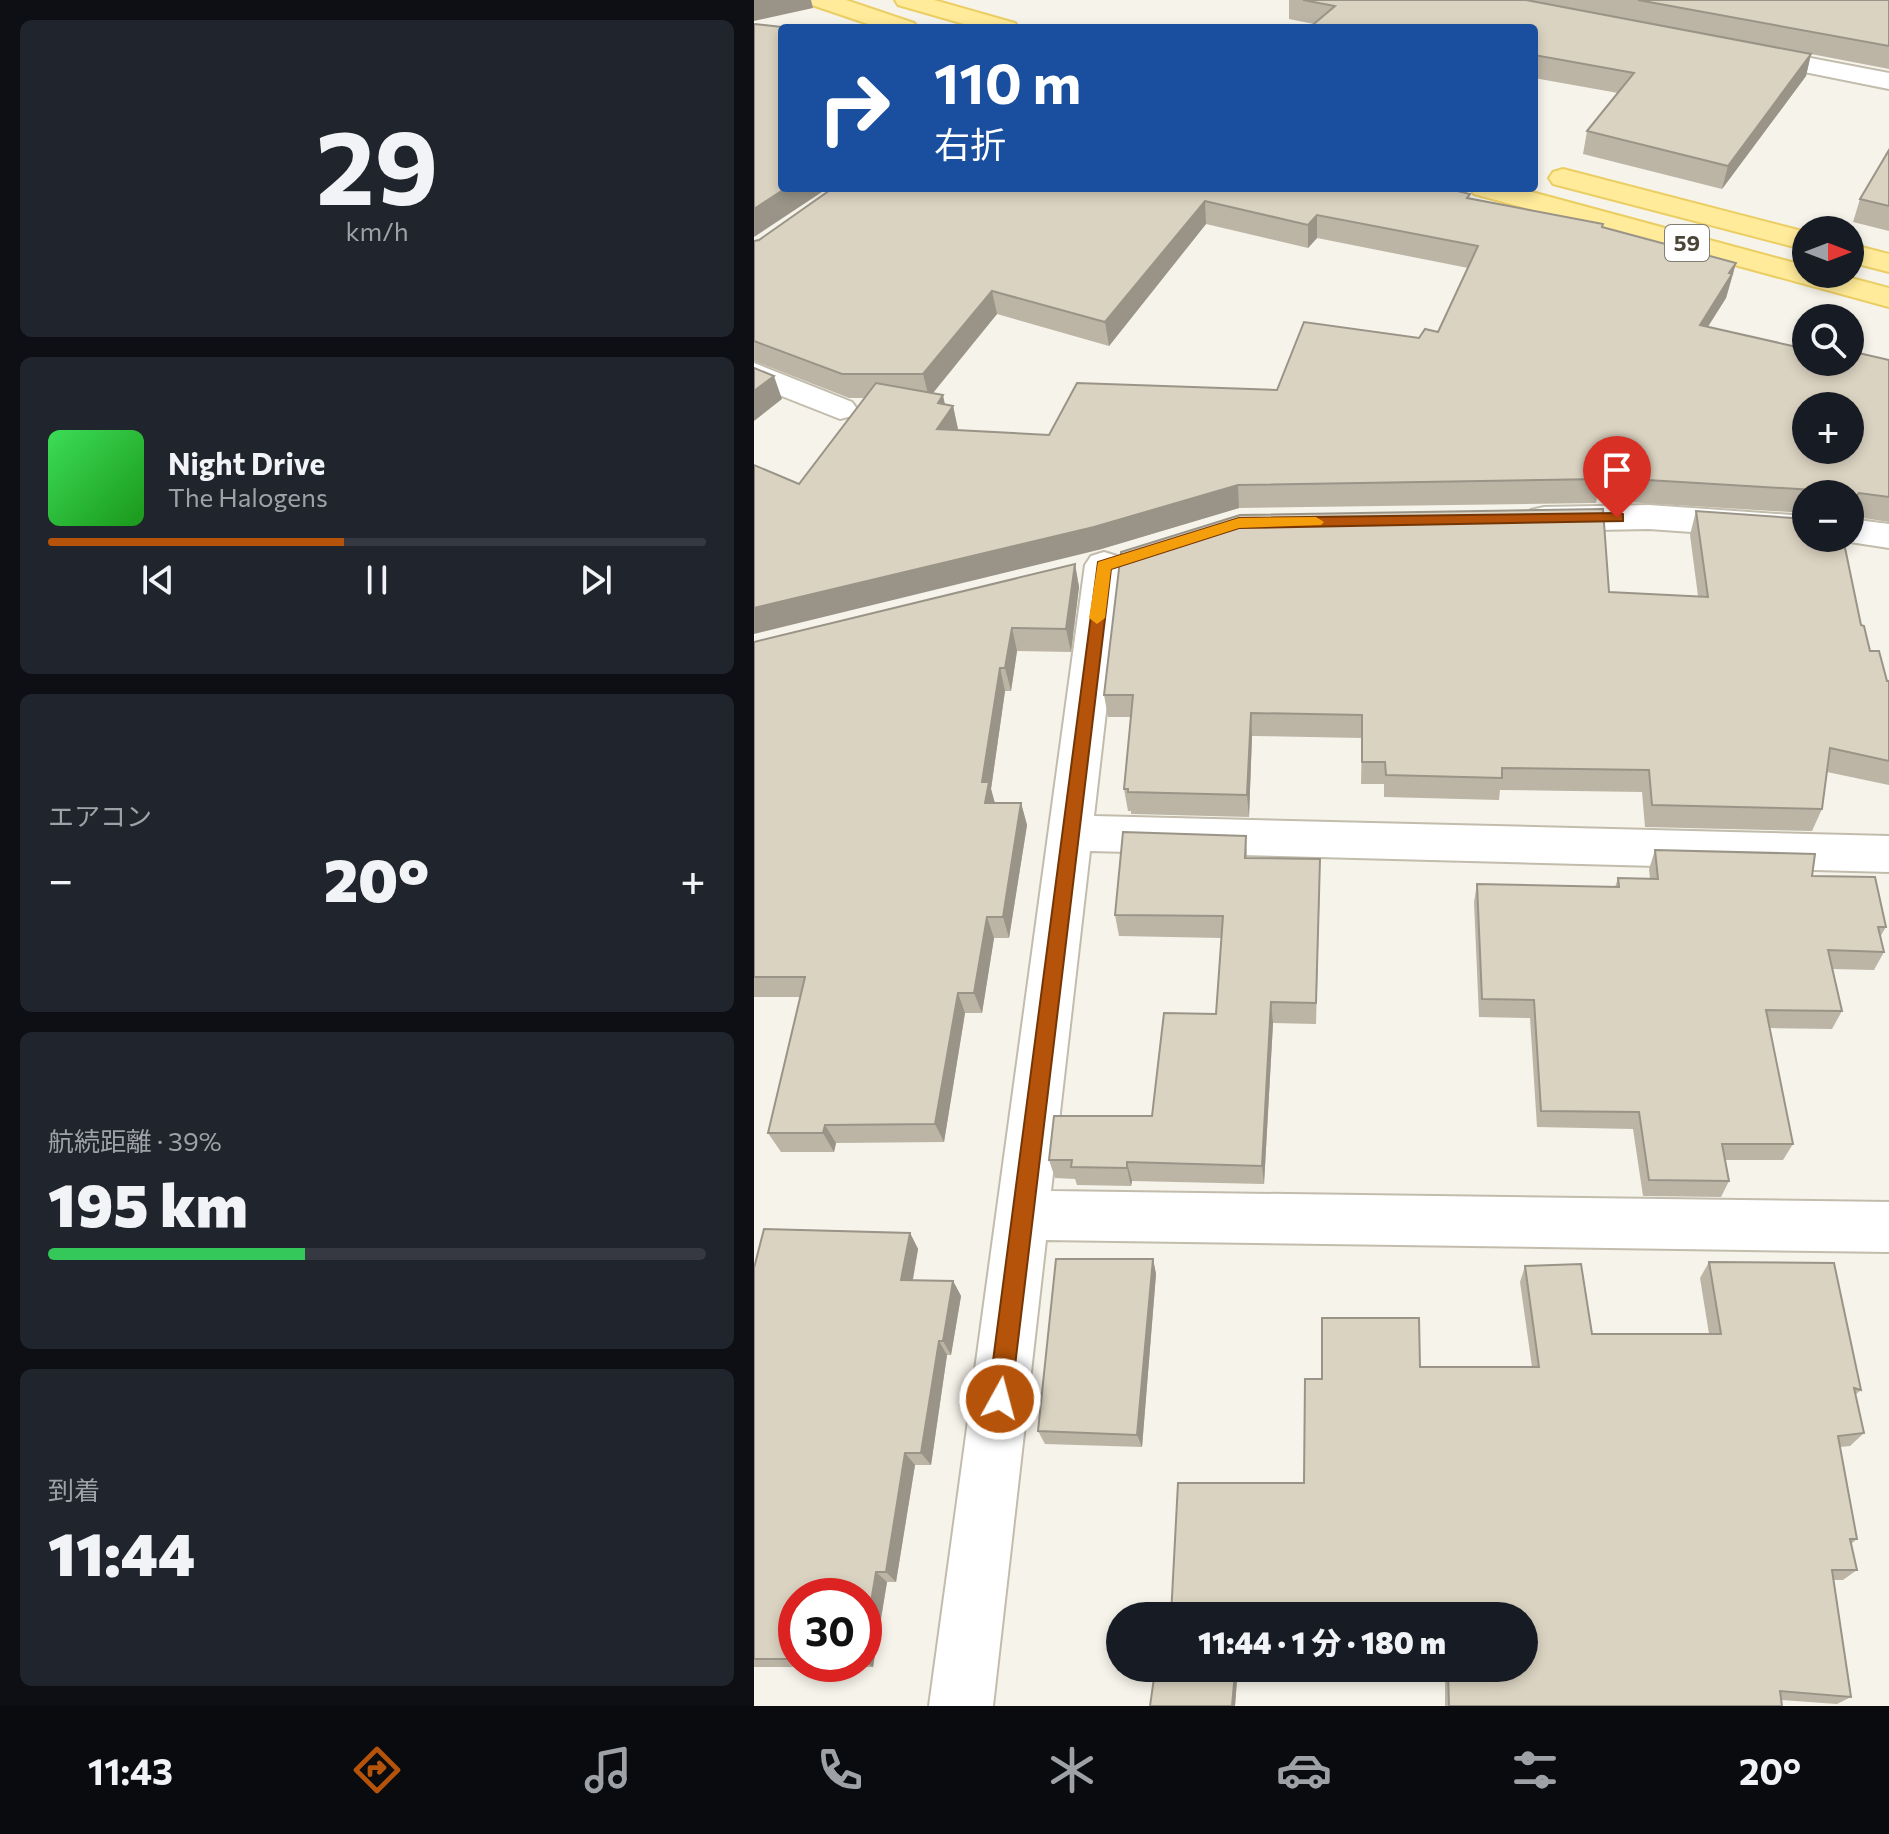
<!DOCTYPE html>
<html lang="ja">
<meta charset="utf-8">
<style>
:root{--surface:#171b24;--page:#20242c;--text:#f1f3f6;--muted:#9ea1a6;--line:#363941;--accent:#b45309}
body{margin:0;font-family:Commissioner,"Noto Sans JP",sans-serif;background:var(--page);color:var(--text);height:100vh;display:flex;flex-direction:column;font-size:30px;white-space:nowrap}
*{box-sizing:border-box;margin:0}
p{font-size:26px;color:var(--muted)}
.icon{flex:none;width:44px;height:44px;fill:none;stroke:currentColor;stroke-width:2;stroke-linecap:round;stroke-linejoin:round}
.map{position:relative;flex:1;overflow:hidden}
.details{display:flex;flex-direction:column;gap:20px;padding:20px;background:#0d0f14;width:754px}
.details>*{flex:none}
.top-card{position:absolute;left:24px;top:24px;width:760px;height:168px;border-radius:8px;box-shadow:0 4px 12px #0003;background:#1a4fa0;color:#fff;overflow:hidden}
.needle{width:52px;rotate:90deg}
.fabs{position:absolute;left:1038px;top:216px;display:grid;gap:16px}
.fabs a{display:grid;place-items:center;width:72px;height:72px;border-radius:50%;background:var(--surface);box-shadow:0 4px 12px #0003;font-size:40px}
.speed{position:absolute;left:24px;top:1578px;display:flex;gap:16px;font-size:40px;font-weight:700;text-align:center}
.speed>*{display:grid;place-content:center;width:104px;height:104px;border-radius:50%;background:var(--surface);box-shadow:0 4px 12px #0003;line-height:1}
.speed .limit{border:12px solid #d22;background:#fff;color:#111}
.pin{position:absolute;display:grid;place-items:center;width:68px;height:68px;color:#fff;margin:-82px -34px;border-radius:50% 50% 50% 0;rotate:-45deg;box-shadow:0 0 8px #0007}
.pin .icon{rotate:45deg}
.me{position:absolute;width:88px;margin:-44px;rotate:7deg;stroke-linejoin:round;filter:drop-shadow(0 0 6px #0008)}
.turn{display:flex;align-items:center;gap:28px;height:168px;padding:0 24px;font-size:36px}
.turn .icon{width:104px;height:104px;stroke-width:2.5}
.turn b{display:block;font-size:56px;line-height:68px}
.big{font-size:60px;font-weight:800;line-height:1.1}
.details .widget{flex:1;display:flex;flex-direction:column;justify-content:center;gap:12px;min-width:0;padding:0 28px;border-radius:12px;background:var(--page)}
.details .dial{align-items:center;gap:0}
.dial b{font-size:104px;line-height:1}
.song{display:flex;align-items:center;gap:24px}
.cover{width:96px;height:96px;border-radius:12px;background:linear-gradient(135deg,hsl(130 70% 55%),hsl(120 70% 35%))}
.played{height:8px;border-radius:4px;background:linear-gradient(90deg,var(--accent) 45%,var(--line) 45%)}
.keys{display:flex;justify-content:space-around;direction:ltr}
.heat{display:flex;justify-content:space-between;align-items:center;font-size:44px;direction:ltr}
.charge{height:12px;border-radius:6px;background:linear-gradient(90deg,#34c759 39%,var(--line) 0)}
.trip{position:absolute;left:352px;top:1602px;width:432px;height:80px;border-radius:40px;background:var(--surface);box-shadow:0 4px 12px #0003;font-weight:800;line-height:80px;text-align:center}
.menu{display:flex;height:128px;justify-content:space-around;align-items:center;background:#090b0e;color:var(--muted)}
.menu .icon{width:56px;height:56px}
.menu .current{color:var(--accent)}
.menu b{font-size:36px;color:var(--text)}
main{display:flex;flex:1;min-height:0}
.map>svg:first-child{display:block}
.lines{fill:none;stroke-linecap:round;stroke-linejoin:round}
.minor-casing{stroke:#c2bcac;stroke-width:4}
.major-casing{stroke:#ebce63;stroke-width:4}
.minor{fill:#fff;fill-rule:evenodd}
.major{fill:#ffeb99;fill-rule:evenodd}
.wall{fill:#bcb5a6;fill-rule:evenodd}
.shaded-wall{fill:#999487}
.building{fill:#dbd3c1;stroke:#999487;stroke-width:2;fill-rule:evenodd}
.route{fill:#b45309;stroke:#753606;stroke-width:2}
.slow{fill:#f59e0b}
.labels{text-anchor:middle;stroke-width:6;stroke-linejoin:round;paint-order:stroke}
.shield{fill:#fff;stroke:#807d73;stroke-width:2}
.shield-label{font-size:22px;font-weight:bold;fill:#4a4537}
</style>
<main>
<section class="details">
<div class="widget dial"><b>29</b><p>km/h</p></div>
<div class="widget">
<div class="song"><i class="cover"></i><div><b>Night Drive</b><p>The Halogens</p></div></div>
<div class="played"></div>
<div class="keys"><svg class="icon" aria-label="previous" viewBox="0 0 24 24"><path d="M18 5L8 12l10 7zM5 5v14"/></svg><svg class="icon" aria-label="pause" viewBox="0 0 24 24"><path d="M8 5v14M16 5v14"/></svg><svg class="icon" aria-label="next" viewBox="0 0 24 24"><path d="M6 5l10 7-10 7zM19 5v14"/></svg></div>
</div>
<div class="widget"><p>エアコン</p>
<div class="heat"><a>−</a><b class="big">20°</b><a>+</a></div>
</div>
<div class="widget"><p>航続距離 · 39%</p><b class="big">195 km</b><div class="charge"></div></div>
<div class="widget"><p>到着</p><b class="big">11:44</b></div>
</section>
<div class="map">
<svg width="1135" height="1706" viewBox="0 0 1135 1706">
<rect width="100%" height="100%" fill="#f6f3ea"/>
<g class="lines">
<g class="minor-casing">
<g id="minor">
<polygon points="994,46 1135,73 1135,89 985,59 981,54 985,49"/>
<polygon points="0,363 98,402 103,409 98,416 86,419 0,385"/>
<polygon points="895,505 1052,516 1052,538 1060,538 1052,540 895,529 790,531 777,528 772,519 777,510 790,507"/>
<polygon points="1096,519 1135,524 1135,548 1083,540 1096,538"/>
<polygon points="350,552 363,556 369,565 340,816 1135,836 1135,872 336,851 297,1191 1135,1202 1135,1252 292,1240 239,1706 175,1706 331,565 337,556"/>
</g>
</g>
<g class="major-casing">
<g id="major">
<polygon points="55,0 92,0 160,23 164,28 126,28 58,5"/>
<polygon points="141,0 180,0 261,23 265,28 224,28 144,5"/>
<polygon points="809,169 1052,232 1052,250 799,184 795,178 799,172"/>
<polygon points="716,188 763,188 1052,266 1052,274 1082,274 1135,288 1135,307 720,194"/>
<polygon points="1096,244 1135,254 1135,272 1096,262"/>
</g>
</g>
<use href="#minor" class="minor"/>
<use href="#major" class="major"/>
</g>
<g class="wall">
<polygon points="535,0 1135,0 1135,69 1057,54 1052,76 968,189 829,154 833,131 864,93 780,78 780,28 560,24 535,19"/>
<polygon points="1135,150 1135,231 1099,222 1106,199"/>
<path d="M79,188L716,194L715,198L849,224L848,227L982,263L972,298L954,327L1052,362L1135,360V522L1096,516V494H1052V513L872,502L843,498L842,503L485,508L344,550L45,484L111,398H95L0,361V241L5,240ZM452,224L554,248L563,238L714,268L684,332L523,390L295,435L204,430L199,406L191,404L178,393L243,314L355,346Z"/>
<polygon points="942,511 1107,625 1116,651 1133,681 1135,681 1135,785 1073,772 1068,809 1058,831 891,827 888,792 746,790 745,800 630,797 630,784 607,784 608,738 498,736 495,817 377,814 377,811 374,811 370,789 377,717 354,717 350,695 855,592 944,596 936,535"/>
<polygon points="321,564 325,587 317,652 263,651 257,691 251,691 237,789 241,803 267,803 273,825 255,938 240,938 228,1013 211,1013 190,1142 82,1143 80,1152 27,1152 14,1133 46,997 0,997 0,642"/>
<polygon points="492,836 493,858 566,881 562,1024 519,1023 510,1184 378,1181 377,1186 323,1185 321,1179 301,1178 295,1160 398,1116 462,1014 468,938 365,936 361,915"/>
<polygon points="901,850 1058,876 1132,927 1126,937 1130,952 1120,970 1078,969 1088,1011 1078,1029 1015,1028 1039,1144 1029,1160 971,1160 975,1181 967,1197 889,1196 879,1129 783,1127 776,1018 725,1017 720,902 723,884 861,887 864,878 896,879 895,869"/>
<path d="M156,1233L164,1249L159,1280L199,1281L207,1296L197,1355H193L177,1465H161L142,1582H133L119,1667H0V1268ZM42,1596H110V1664H42Z"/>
<polygon points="399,1259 402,1274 388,1447 291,1444 284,1431"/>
<polygon points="955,1262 1107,1390 1101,1395 1110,1433 1096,1446 1086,1447 1103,1539 1097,1544 1103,1570 1089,1580 1080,1580 1097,1697 1083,1704 1027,1700 1028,1706 691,1706 691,1680 483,1680 481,1706 396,1706 414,1672 550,1483 568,1379 666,1367 778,1367 766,1282 771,1266 838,1334 955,1334 946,1278"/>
</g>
<g class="shaded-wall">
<polygon points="0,0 57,0 59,8 0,21"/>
<polygon points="1057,54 1052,76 968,189 974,166"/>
<polygon points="32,188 74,188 0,237 0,209"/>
<polygon points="451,201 452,224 355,346 351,322"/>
<polygon points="563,215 563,238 554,248 554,225"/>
<polygon points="982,263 972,298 940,348 946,325"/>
<polygon points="238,291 243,314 175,398 169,374"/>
<polygon points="20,376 28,399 0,421 0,391"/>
<polygon points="189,395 193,414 199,406 204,429 189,453 183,429 184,403"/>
<polygon points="484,485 485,508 344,550 0,634 0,608"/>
<polygon points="1105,493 1096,516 1096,512 1102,496"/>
<polygon points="321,564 325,587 317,652 312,629"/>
<polygon points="258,628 263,651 257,691 251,668"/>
<polygon points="246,668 251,691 237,789 241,804 231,803 228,782"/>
<polygon points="497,713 498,736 495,817 493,795"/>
<polygon points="267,803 273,825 255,938 249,917"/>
<polygon points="233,917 240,938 228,1013 220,993"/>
<polygon points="204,993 211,1013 190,1142 181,1124"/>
<polygon points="517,1002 519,1023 510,1184 508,1166"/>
<polygon points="71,1125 82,1143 80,1152 69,1133"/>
<polygon points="373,1162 378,1181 377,1186 373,1168"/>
<polygon points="156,1233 164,1249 156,1295 147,1280"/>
<polygon points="399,1259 402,1274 388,1447 383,1435"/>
<polygon points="199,1281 207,1296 197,1355 189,1341"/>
<polygon points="185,1341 193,1355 177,1465 167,1453"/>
<polygon points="151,1453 161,1465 142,1582 132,1572"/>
<polygon points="122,1572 133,1582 119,1667 110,1661 110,1644"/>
<polygon points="481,1672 483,1680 481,1706 478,1706"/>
</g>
<g class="building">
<polygon points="549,0 772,0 1057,54 974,166 833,131 880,73 780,55 780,28 555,28 581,6"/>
<polygon points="884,0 1135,0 1135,46"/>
<polygon points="0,24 37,28 28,28 28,188 32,188 0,209"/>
<polygon points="1135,150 1135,206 1106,199"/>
<path d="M79,188H691L716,194L713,198L849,224L848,227L982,263L975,273L978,274L946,325L1052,349V362H1096V351L1135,360V497L1105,493L1102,496H1096V494H1061L1060,490L877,479L846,474L847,479L484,485L340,527L0,608V465L45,484L122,383L189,395L184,403L199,406L183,429L295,435L323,383L523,390L550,322L665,338L671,329L684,332L724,246L563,215L554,225L451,201L351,322L238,291L169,374H88L0,341V241L5,240ZM1052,406H1096V450H1052Z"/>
<polygon points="0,368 20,376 0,391"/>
<polygon points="849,509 855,592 954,597 942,511 1052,519 1052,538 1089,538 1107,625 1110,626 1116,651 1125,651 1133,681 1135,681 1135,761 1076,748 1068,809 898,805 895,770 748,768 748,778 632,775 631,762 608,762 608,715 497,713 493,795 374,792 374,789 370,789 379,695 350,695 367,552 486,515"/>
<polygon points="321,564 312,629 258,628 251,668 246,668 228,782 235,782 231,803 267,803 249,917 233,917 220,993 204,993 181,1124 71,1125 69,1133 14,1133 51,977 0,977 0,642"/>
<polygon points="369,832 492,836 491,858 566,859 562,1003 517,1002 508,1166 373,1162 373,1168 317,1167 318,1160 295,1160 300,1116 398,1116 410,1013 462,1014 469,916 361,915"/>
<polygon points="901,850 1061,854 1058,876 1121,877 1132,927 1124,927 1130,952 1074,950 1088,1011 1012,1010 1039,1144 968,1144 975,1181 895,1180 885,1112 787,1111 780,1000 728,999 723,884 865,887 864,878 904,879"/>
<polygon points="10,1229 156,1233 147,1280 199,1281 189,1341 185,1341 167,1453 151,1453 132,1572 122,1572 110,1644 110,1596 42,1596 42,1659 0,1659 0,1268"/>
<polygon points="302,1259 399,1259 383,1435 284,1431"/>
<polygon points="955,1262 1080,1263 1107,1390 1100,1388 1110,1433 1084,1436 1103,1539 1096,1539 1103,1570 1078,1570 1097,1697 1026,1691 1028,1706 695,1706 694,1672 481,1672 478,1706 396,1706 401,1671 414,1672 414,1668 770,1668 770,1616 417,1616 424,1483 550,1483 551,1379 568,1379 568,1318 665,1318 666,1367 785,1367 771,1266 827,1264 838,1334 967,1334"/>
</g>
<polygon class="route" points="863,513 869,514 869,521 485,528 357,569 257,1399 254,1407 246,1411 237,1407 234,1399 344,562 485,518"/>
<polygon class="slow" points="562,517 570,522 567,525 485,528 357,569 351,618 343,624 335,618 344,562 485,518"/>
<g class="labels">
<rect class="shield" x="911" y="225" width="44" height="36" rx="6"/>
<g class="shield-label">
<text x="933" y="251">59</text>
</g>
</g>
</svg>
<div class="fabs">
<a><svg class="needle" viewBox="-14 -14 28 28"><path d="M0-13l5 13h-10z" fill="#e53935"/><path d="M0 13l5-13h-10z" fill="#9ea1a6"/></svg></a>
<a><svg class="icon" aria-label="search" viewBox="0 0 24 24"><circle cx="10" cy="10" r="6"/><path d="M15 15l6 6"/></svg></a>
<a>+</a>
<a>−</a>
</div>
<div class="speed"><div class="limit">30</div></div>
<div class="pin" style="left:863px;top:518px;background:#d93025"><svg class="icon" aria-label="arrive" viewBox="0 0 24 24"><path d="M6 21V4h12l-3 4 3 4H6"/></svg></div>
<svg class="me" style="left:246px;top:1399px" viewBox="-20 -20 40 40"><circle r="17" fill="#b45309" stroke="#fff" stroke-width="3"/><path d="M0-11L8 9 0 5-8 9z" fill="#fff"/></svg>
<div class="trip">11:44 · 1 分 · 180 m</div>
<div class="top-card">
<div class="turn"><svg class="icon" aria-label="right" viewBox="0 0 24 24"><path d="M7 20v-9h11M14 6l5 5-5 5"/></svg><div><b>110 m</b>右折</div></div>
</div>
</div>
</main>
<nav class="menu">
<b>11:43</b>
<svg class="icon current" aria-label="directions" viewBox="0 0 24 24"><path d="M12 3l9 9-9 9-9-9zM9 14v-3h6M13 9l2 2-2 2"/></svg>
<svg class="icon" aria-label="music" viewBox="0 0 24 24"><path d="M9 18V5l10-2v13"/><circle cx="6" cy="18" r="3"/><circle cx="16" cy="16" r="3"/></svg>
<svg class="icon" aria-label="phone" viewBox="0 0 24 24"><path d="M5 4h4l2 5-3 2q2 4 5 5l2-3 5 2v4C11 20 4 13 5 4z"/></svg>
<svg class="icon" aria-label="climate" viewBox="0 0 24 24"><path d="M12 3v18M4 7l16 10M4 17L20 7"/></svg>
<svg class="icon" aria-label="car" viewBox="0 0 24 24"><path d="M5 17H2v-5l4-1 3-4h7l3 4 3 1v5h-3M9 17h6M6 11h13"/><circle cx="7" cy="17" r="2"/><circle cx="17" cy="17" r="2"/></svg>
<svg class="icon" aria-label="filters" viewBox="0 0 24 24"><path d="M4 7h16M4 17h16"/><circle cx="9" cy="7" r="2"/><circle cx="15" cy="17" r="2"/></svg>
<b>20°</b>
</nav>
